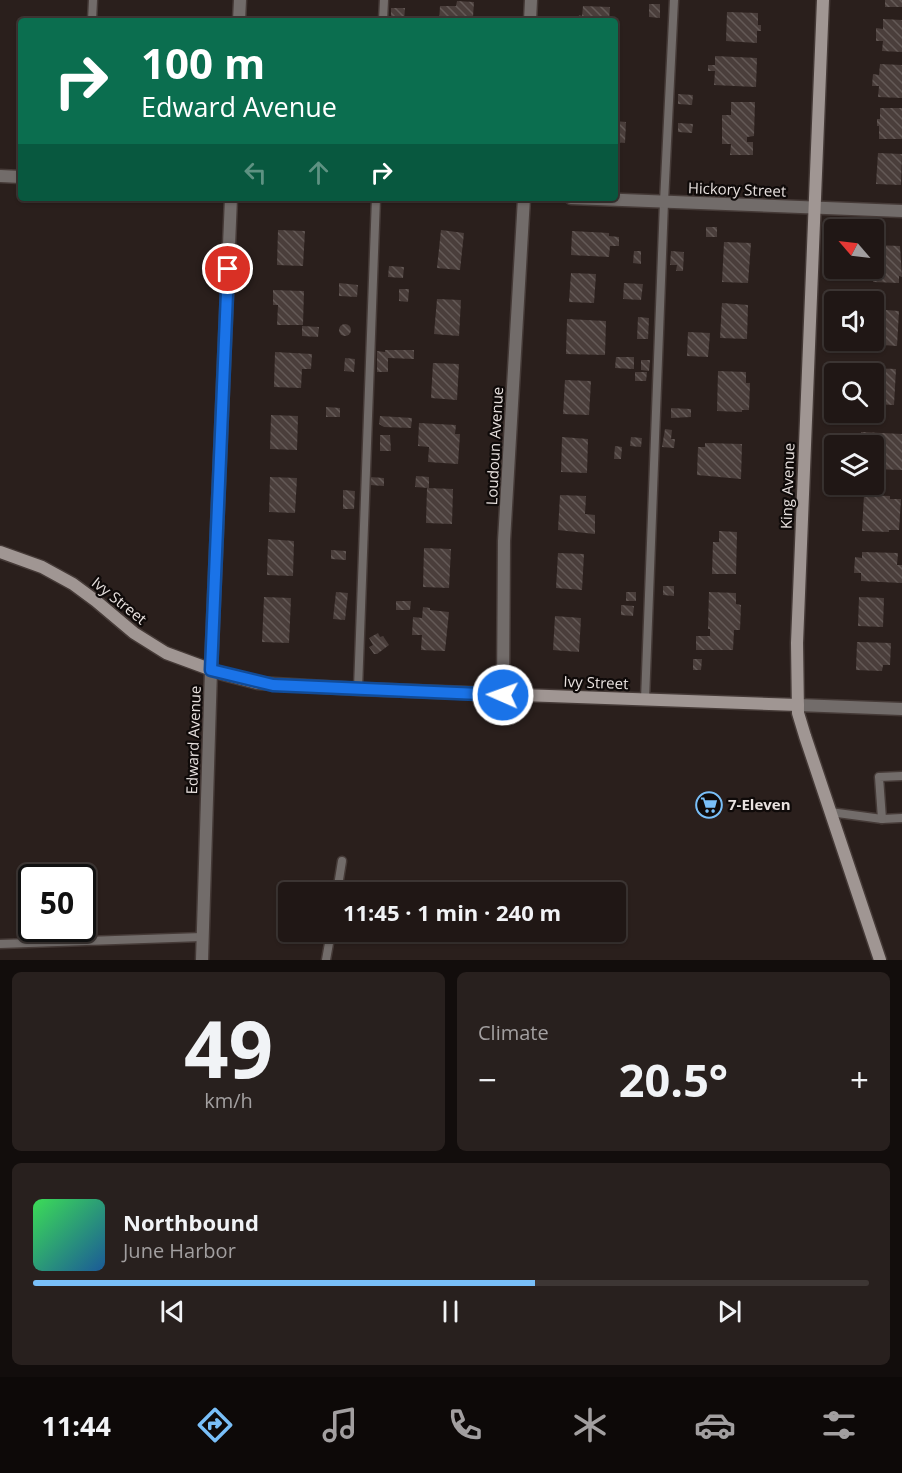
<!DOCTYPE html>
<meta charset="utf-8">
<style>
:root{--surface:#201715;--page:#28201e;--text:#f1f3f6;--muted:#a29fa0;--line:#3d3634;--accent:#79bff8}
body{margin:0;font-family:"Open Sans",sans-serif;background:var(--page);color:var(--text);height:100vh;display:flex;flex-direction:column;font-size:22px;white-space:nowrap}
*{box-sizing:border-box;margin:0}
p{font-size:20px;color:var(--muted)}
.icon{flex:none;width:33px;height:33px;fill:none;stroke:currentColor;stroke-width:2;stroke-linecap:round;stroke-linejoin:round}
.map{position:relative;height:960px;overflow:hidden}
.side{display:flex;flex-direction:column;gap:12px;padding:12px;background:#120d0c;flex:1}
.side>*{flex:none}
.hud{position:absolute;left:18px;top:18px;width:600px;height:183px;border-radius:6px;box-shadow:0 2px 4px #0004,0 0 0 2px var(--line);background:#0b6e4f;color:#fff;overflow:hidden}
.needle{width:39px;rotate:298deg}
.buttons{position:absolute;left:824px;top:219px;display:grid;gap:12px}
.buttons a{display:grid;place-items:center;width:60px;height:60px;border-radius:6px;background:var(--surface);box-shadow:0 2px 4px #0004,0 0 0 2px var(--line);font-size:30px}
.speed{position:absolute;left:18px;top:864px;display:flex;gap:12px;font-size:30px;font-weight:700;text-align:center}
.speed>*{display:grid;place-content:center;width:78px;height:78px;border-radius:50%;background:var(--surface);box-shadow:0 2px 4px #0004,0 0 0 2px var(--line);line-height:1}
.speed .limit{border:3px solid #111;border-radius:9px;background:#fff;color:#111}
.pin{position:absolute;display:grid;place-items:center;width:51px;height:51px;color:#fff;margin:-26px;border:3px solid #fff;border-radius:50%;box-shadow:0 2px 6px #0007}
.me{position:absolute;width:66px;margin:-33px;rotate:272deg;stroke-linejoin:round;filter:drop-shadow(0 0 4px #0008)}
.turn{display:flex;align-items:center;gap:21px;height:126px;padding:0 24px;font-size:27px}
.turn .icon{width:78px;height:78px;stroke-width:2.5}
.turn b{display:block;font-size:42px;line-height:51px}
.lanes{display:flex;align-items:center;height:57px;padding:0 24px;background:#0003;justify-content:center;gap:30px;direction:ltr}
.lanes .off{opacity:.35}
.big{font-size:45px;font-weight:700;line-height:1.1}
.side .tile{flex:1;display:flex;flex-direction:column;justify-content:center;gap:9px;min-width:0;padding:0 21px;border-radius:9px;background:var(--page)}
.side .dial{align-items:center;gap:0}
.dial b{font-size:78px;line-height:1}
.song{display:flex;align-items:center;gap:18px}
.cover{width:72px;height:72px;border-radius:9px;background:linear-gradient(135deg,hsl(130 70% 55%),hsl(210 70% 35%))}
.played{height:6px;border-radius:3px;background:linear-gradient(90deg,var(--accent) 60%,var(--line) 60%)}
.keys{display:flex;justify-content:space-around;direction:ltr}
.heat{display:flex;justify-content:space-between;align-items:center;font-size:33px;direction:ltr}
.side .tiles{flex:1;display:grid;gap:12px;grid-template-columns:1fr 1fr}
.tile:last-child{grid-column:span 2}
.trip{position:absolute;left:278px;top:882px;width:348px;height:60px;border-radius:6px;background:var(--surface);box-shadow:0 2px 4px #0004,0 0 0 2px var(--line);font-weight:700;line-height:60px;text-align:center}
.dock{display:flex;height:96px;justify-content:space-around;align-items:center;background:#0d0908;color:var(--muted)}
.dock .icon{width:42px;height:42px}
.dock .on{color:var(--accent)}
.dock b{font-size:27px;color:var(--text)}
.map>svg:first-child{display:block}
.building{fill:url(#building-back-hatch)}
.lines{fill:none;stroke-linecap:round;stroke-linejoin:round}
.lane-casing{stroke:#453a37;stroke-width:11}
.street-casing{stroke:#453a37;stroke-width:15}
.secondary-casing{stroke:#453a37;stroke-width:15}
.lane{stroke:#726c6a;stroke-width:8}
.street{stroke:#726c6a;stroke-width:12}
.secondary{stroke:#a09693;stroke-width:12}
.route-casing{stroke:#114b97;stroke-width:15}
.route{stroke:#1a73e8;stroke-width:10}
.labels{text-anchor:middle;stroke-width:4.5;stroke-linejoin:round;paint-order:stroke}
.street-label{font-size:15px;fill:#e8e1df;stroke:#0f0a09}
.poi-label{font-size:15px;font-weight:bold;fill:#e8e1df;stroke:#0f0a09;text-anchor:start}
</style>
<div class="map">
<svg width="902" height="960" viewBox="0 0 902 960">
<defs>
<pattern id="building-back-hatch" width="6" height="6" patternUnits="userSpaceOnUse" patternTransform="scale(1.5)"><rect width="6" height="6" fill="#4a3e3b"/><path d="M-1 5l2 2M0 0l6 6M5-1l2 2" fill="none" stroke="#645a57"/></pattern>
</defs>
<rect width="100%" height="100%" fill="#2a1f1c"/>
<g class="building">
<rect x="885" y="0" width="17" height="7"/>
<polygon points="457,1 474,2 473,17 479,18 479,21 439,21 440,6 456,6"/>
<polygon points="649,4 660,4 660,18 649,17"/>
<polygon points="583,6 610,7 609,21 578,21 579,15 582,16"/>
<polygon points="391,8 405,8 404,21 391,21"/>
<polygon points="727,12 758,13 758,25 761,25 761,31 757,31 757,43 726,41"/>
<polygon points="883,19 902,20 902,52 882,51 883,41 876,41 876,28 883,29"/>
<polygon points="715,56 757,58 756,87 714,85 715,71 708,71 708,65 715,65"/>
<polygon points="880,64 902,65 902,98 878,97 879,86 872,86 873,74 879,75"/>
<polygon points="678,94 693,95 692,105 678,104"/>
<polygon points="731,102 755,102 754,136 747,137 747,142 753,142 753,155 730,155 731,144 722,144 722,115 731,115"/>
<polygon points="880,108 902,108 902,139 879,139 879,126 877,126 877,119 880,119"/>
<polygon points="615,121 626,122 625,143 615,142"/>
<polygon points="678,123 693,124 692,133 678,132"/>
<polygon points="878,153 902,154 901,185 876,184"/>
<rect x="706" y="227" width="11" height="10"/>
<polygon points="278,230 305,231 303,266 277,265"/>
<polygon points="441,230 464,233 460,270 437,268"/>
<polygon points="572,231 609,233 609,236 619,237 619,246 610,246 609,257 571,255"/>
<polygon points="724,242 751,243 748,283 722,282"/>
<polygon points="874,245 900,246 902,277 899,276 899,283 873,282"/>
<polygon points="634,251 641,251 641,264 633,263"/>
<polygon points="671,251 684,252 683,271 676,271 677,265 670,265"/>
<polygon points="389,266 404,267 403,278 388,277"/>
<polygon points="571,273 596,274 594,303 569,302"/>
<polygon points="339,283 358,285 357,297 339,296"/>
<polygon points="624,283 643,284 641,300 623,299"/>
<polygon points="399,289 409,289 408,302 399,301"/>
<polygon points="273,290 304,291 303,325 277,325 278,305 273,305"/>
<polygon points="437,299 461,300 459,336 434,334"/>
<polygon points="722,303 748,305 747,339 720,338"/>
<polygon points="873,309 899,311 897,346 869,344 869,340 873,340"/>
<polygon points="638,317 649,318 648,339 637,339"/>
<polygon points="567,319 606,321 605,355 566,354"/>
<circle cx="345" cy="330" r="6"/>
<polygon points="302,326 319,327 318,337 302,336"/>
<polygon points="688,332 710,333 708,357 687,356"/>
<polygon points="385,350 414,350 414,359 388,358 388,372 377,372 377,351 385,352"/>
<polygon points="275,352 312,354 311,369 302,369 301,388 274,387"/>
<polygon points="616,357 634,357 634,369 615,368"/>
<polygon points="345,358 355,359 354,372 344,371"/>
<polygon points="641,360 650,360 649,371 641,370"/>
<polygon points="433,363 459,364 457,400 431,398"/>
<polygon points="869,368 896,369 894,405 873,404 873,374 869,374"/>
<polygon points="718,371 746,372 746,383 750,383 749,410 742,410 742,412 717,411"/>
<polygon points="635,372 647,372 646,381 635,381"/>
<polygon points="565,380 591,381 589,415 563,414"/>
<polygon points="326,407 340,408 340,417 326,417"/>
<polygon points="671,408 691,409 691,417 671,418"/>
<polygon points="271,415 298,416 297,450 270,449"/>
<polygon points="380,416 412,418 411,428 384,427 379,424"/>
<polygon points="419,423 456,425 455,434 460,434 458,464 428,462 429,447 418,446"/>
<polygon points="665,429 672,430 671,439 675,439 674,448 662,447"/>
<polygon points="861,432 902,434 902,470 873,469 873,446 861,446"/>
<polygon points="380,435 390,435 391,451 380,451"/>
<polygon points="562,437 588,439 587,473 561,472"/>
<polygon points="631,437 642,438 641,447 630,446"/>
<polygon points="705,443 742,444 741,479 697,475 698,447 705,447"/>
<polygon points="615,446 622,447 621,459 614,459"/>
<polygon points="416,476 429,477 429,488 415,487"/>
<polygon points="270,477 297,478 295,513 269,512"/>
<polygon points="370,477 384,478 384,486 370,485"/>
<polygon points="427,488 453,489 452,524 426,523"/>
<polygon points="343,490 355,491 354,509 343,509"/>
<polygon points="560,495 586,496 585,514 595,515 595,534 558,530"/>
<polygon points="864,495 890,496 890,499 901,499 899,530 889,530 889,532 862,531"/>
<polygon points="719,531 737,532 736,574 712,574 713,542 719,542"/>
<polygon points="268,539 294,541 293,576 267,575"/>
<polygon points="424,548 451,549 449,588 423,587"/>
<polygon points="331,550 346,551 346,560 331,559"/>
<polygon points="862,552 898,553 897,565 902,565 902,583 861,581 861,573 854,573 855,557 862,558"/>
<polygon points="558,553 584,554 582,590 556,588"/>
<polygon points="663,586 674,586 674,596 663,595"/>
<polygon points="336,592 348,593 345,620 333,619"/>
<rect x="626" y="592" width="10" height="9"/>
<polygon points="709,592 736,593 736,604 741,605 740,630 734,630 733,650 696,650 696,636 710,636 710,629 708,629"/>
<polygon points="264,597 291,598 289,643 262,642"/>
<polygon points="859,597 884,598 883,627 858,626"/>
<polygon points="396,601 411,601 410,610 396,610"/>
<polygon points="621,605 634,606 633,616 621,615"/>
<polygon points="423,607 430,608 430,610 449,612 445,651 421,650 422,635 412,635 413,617 422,618"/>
<polygon points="555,616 581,618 579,652 553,650"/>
<polygon points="378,633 380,637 383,636 389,645 377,654 374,654 369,647 373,645 369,638"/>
<polygon points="857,642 891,643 890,665 883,665 882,671 856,670"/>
<polygon points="693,659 702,659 701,670 693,670"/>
</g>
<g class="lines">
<g class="lane-casing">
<g id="lane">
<polyline points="92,21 93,0"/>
<polyline points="383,21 384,0"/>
<polyline points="358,689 376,198"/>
<polyline points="645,700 664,202 674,0"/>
<polyline points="830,812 882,819 902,818"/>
<polyline points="882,819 879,777 902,776"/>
<polyline points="337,892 342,861"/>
<polyline points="0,944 202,937"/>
<polyline points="326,960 331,932"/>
</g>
</g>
<g class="street-casing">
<g id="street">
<polyline points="239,21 240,0"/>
<polyline points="530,21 531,0"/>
<polyline points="0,176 21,177"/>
<polyline points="571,198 902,211"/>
<polyline points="503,695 504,541 524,198"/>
<polyline points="798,705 902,709"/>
<polyline points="202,960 211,670 231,198"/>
</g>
</g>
<g class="secondary-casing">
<g id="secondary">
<polyline points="823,0 797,643 798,713 805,736 880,960"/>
<polyline points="0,552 42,567 73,584 96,601 134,633 166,653 223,674 258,683 358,689 798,705"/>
</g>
</g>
<use href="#lane" class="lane"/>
<use href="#street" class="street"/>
<use href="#secondary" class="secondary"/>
</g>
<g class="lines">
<g class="route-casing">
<polyline id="route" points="228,269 211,670 273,685 503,695"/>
</g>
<use href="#route" class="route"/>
</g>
<defs>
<g id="supermarket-ring" transform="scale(1.35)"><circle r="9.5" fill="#0f0a09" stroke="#79bff8" stroke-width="1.5"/><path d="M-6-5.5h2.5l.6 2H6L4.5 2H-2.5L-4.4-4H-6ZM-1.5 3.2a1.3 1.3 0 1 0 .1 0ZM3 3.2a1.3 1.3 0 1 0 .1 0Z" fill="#79bff8"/></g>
</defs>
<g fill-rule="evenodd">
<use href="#supermarket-ring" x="709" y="805"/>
</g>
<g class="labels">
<g class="street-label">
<text transform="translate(737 190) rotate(2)" y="5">Hickory Street</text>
<text transform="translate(495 446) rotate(-87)" y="5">Loudoun Avenue</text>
<text transform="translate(788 486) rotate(-88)" y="5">King Avenue</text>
<text transform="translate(119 601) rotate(39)" y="5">Ivy Street</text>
<text transform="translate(596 683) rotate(2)" y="5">Ivy Street</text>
<text transform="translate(194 740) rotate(-88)" y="5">Edward Avenue</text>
</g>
<g class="poi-label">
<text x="728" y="810">7-Eleven</text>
</g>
</g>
</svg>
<div class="buttons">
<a><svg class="needle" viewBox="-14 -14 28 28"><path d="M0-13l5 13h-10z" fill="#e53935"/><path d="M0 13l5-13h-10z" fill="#a29fa0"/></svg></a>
<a><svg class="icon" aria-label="sound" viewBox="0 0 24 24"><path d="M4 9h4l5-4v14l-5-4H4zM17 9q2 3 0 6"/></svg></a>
<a><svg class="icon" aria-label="search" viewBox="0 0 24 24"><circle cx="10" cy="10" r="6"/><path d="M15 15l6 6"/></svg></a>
<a><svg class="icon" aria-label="layers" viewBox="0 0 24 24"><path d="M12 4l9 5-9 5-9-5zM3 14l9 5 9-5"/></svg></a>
</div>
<div class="speed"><div class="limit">50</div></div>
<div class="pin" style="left:228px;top:269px;background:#d93025"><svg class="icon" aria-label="arrive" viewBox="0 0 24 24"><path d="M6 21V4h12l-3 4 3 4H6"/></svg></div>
<svg class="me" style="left:503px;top:695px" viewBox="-20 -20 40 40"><circle r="17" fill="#1a73e8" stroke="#fff" stroke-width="3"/><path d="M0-11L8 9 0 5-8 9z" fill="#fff"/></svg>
<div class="trip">11:45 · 1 min · 240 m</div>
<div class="hud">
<div class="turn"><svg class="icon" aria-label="right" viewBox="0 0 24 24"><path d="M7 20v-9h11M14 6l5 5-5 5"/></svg><div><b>100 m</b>Edward Avenue</div></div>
<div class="lanes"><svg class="icon off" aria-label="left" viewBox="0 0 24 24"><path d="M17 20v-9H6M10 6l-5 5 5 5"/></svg><svg class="icon off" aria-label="ahead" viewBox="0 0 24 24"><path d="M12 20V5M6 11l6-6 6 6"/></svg><svg class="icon" aria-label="right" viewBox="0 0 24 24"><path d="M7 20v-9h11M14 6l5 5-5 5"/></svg></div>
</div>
</div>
<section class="side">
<div class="tiles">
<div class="tile dial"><b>49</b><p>km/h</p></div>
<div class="tile"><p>Climate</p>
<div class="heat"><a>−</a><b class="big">20.5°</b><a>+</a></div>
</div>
<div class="tile">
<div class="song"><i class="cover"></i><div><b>Northbound</b><p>June Harbor</p></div></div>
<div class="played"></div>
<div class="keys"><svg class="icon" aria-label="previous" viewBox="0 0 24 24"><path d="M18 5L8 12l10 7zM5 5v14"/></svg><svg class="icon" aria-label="pause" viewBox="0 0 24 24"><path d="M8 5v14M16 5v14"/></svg><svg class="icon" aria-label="next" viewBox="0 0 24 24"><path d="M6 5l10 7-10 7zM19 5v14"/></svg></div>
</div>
</div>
</section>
<nav class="dock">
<b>11:44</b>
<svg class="icon on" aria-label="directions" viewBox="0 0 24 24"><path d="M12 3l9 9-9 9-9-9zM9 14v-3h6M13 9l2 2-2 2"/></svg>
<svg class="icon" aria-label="music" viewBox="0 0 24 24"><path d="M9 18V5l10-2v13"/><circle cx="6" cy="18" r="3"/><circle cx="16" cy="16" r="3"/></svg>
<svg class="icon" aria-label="phone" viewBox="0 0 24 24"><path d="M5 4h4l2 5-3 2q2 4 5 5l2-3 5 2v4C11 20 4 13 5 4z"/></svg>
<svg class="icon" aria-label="climate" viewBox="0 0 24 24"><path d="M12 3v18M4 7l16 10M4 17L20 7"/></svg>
<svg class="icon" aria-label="car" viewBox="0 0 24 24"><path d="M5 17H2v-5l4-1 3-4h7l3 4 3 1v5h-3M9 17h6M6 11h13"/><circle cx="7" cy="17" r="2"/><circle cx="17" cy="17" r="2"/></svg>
<svg class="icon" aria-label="filters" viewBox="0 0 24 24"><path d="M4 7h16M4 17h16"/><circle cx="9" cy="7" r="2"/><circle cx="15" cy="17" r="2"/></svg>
</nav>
